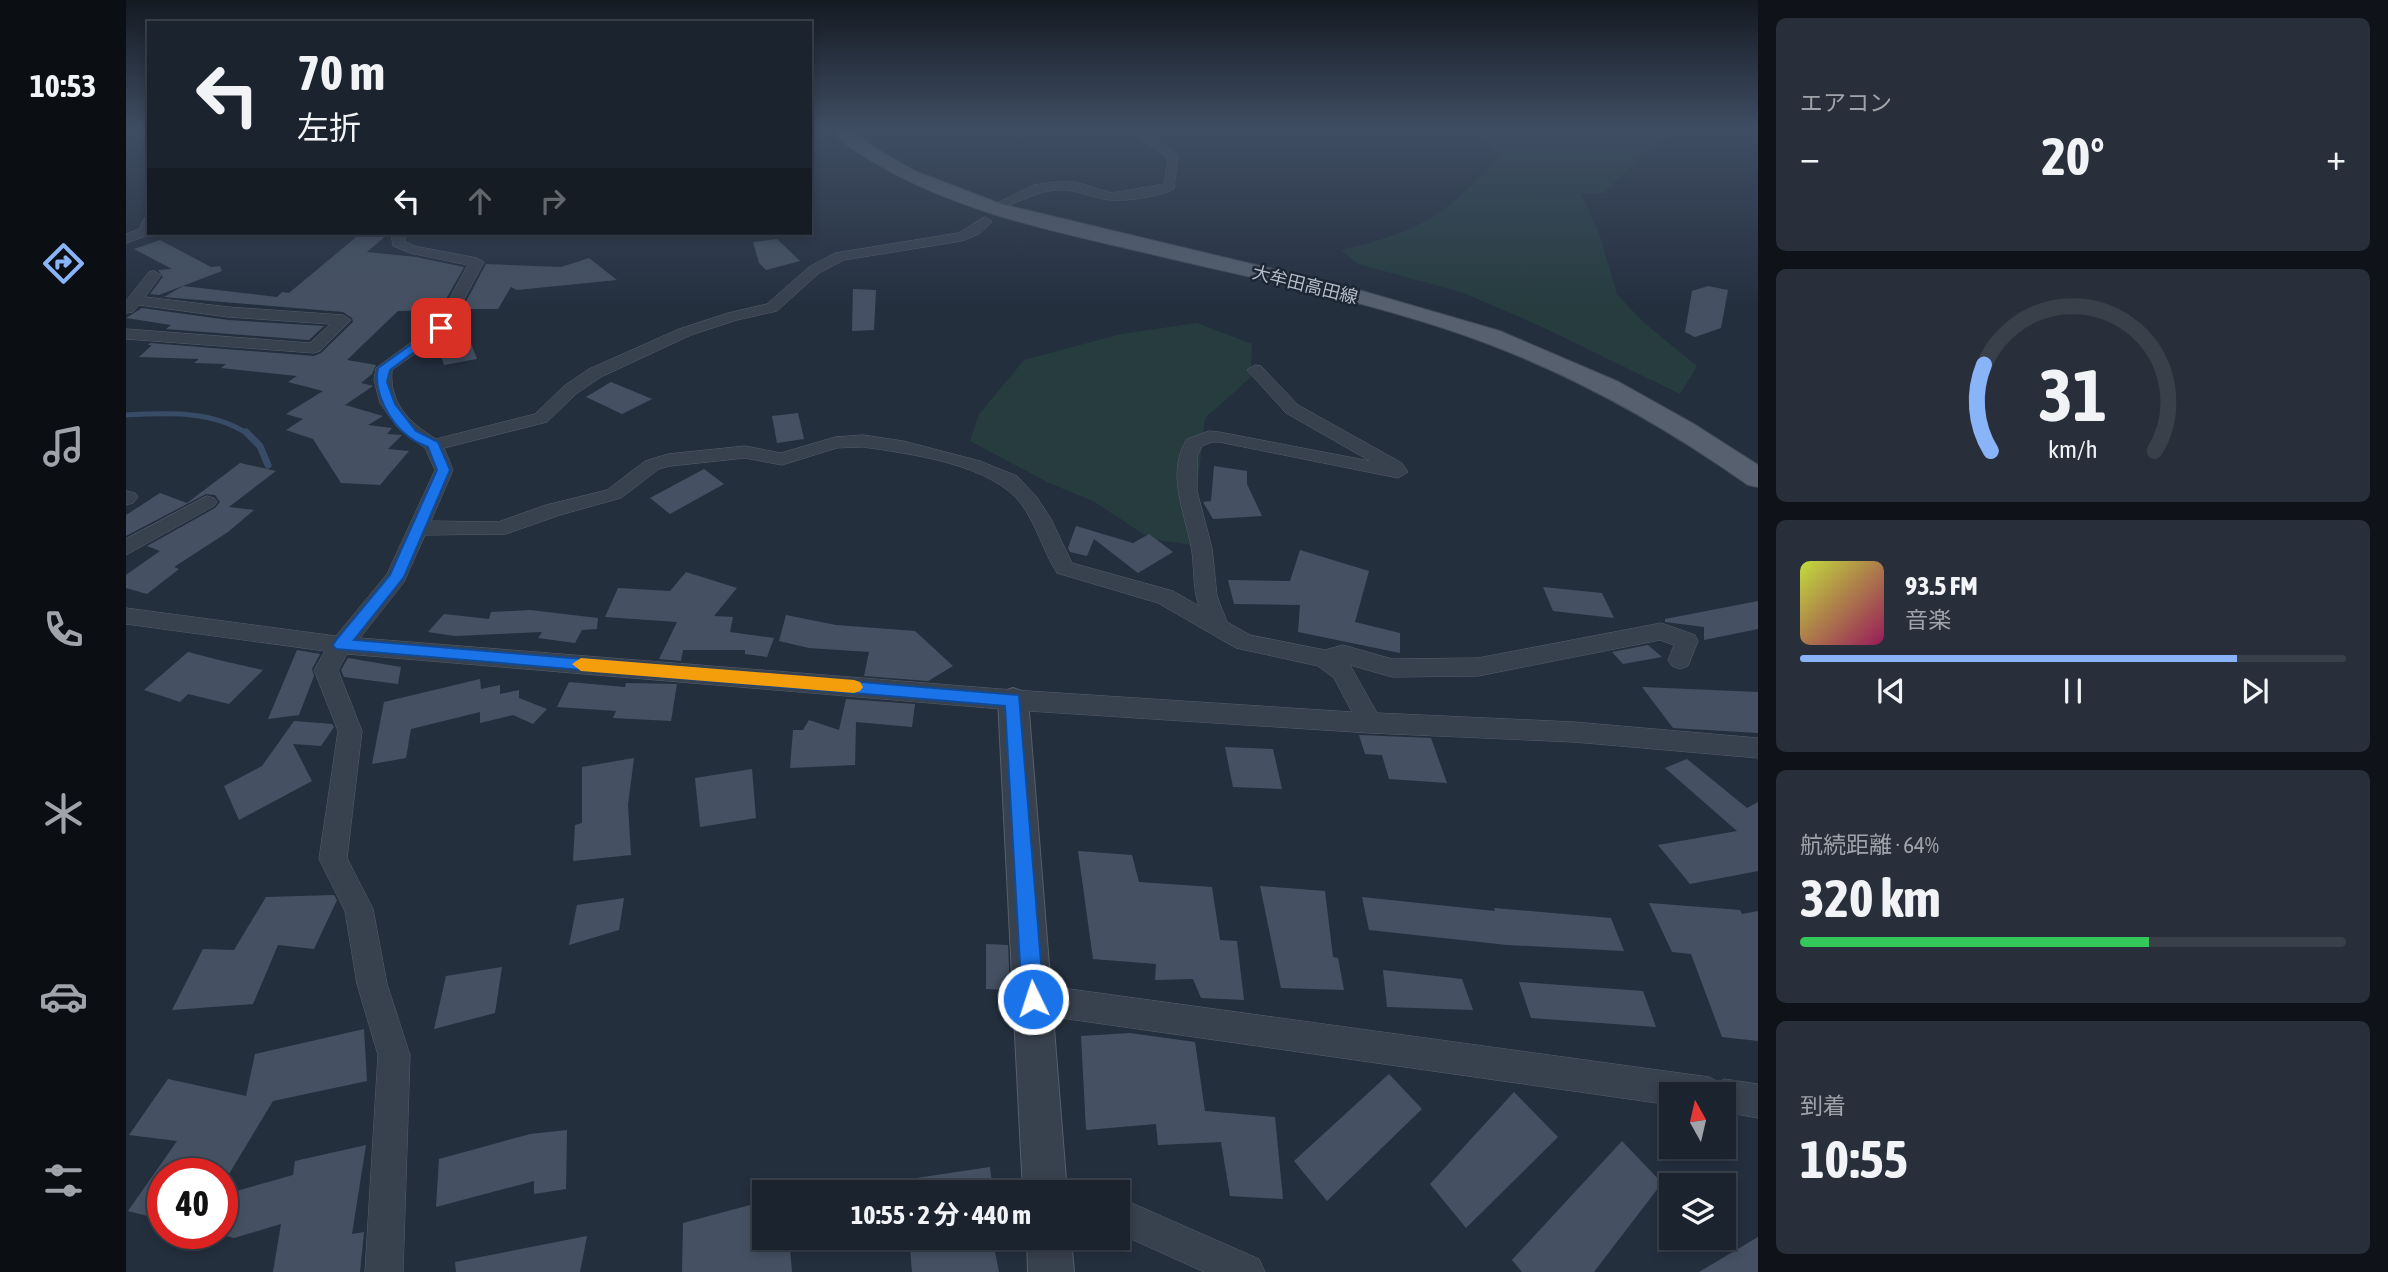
<!DOCTYPE html>
<html lang="ja">
<meta charset="utf-8">
<style>
:root{--surface:#1b232e;--page:#282f3a;--text:#f1f3f6;--muted:#a0a4aa;--line:#39404a;--accent:#8ab4f8}
body{margin:0;font-family:"Asap Condensed","Noto Sans JP",sans-serif;background:var(--page);color:var(--text);height:100vh;display:flex;flex-direction:column;font-size:26px;white-space:nowrap}
*{box-sizing:border-box;margin:0}
p{font-size:23px;color:var(--muted)}
.icon{flex:none;width:38px;height:38px;fill:none;stroke:currentColor;stroke-width:2;stroke-linecap:round;stroke-linejoin:round}
.map{position:relative;flex:1;overflow:hidden}
.details{display:flex;flex-direction:column;gap:18px;padding:18px;background:#0f1319;width:630px}
.details>*{flex:none}
.banner{position:absolute;left:21px;top:21px;width:665px;height:214px;border-radius:0px;box-shadow:0 4px 10px #0003,0 0 0 2px var(--line);background:#1b232e;color:var(--text);overflow:hidden}
.needle{width:46px;rotate:352deg}
.fabs{position:absolute;left:1533px;top:1082px;display:grid;gap:14px}
.fabs a{display:grid;place-items:center;width:77px;height:77px;border-radius:0px;background:var(--surface);box-shadow:0 4px 10px #0003,0 0 0 2px var(--line);font-size:35px}
.speed{position:absolute;left:21px;top:1158px;display:flex;gap:14px;font-size:35px;font-weight:700;text-align:center}
.speed>*{display:grid;place-content:center;width:91px;height:91px;border-radius:50%;background:var(--surface);box-shadow:0 4px 10px #0003,0 0 0 2px var(--line);line-height:1}
.speed .limit{border:10px solid #d22;background:#fff;color:#111}
.pin{position:absolute;display:grid;place-items:center;width:60px;height:60px;color:#fff;margin:-30px;border-radius:14px;box-shadow:0 4px 10px #0006}
.me{position:absolute;width:77px;margin:-38px;rotate:356deg;stroke-linejoin:round;filter:drop-shadow(0 0 5px #0008)}
.turn{display:flex;align-items:center;gap:24px;height:147px;padding:0 35px;font-size:32px}
.turn .icon{width:91px;height:91px;stroke-width:2.5}
.turn b{display:block;font-size:49px;line-height:60px}
.lanes{display:flex;align-items:center;height:66px;padding:0 35px;background:#0003;justify-content:center;gap:35px;direction:ltr}
.lanes .off{opacity:.35}
.big{font-size:52px;font-weight:700;line-height:1.1}
.details .tile{flex:1;display:flex;flex-direction:column;justify-content:center;gap:10px;min-width:0;padding:0 24px;border-radius:10px;background:var(--page)}
.details .dial{align-items:center;gap:0}
.dial svg{height:182px;overflow:visible;fill:none;stroke:var(--line);stroke-width:7;stroke-linecap:round;text-anchor:middle}
.dial text{fill:var(--text);stroke:none}
.song{display:flex;align-items:center;gap:21px}
.cover{width:84px;height:84px;border-radius:10px;background:linear-gradient(135deg,hsl(70 70% 55%),hsl(330 70% 35%))}
.played{height:7px;border-radius:4px;background:linear-gradient(90deg,var(--accent) 80%,var(--line) 80%)}
.keys{display:flex;justify-content:space-around;direction:ltr}
.heat{display:flex;justify-content:space-between;align-items:center;font-size:38px;direction:ltr}
.charge{height:10px;border-radius:5px;background:linear-gradient(90deg,#34c759 64%,var(--line) 0)}
.trip{position:absolute;left:626px;top:1180px;width:378px;height:70px;border-radius:0px;background:var(--surface);box-shadow:0 4px 10px #0003,0 0 0 2px var(--line);font-weight:700;line-height:70px;text-align:center}
main{display:flex;flex:1;min-height:0}
.tabs{display:flex;flex-direction:column;width:126px;justify-content:space-around;align-items:center;background:#0b0e12;color:var(--muted)}
.tabs .icon{width:49px;height:49px}
.tabs .current{color:var(--accent)}
.tabs b{font-size:32px;color:var(--text)}
.map>svg:first-child{display:block}
.green{fill:#263c3f}
.lines{fill:none;stroke-linecap:round;stroke-linejoin:round}
.stream-far1{stroke:#394c67;stroke-width:5}
.stream{stroke:#394c67;stroke-width:7}
.building{fill:#455162}
.minor-casing{stroke:#565f6c;stroke-width:1}
.tertiary-casing{stroke:#565f6c;stroke-width:2}
.primary-casing{stroke:#414a57;stroke-width:2}
.minor{fill:#38414e;fill-rule:evenodd}
.tertiary{fill:#38414e;fill-rule:evenodd}
.primary{fill:#56606e;fill-rule:evenodd}
.route{fill:#1a73e8;stroke:#114b97;stroke-width:2}
.slow{fill:#f59e0b}
.labels{text-anchor:middle;stroke-width:5;stroke-linejoin:round;paint-order:stroke}
.far-street-label{font-size:18px;fill:#b4bcc9;stroke:#1d2633}
</style>
<main>
<nav class="tabs">
<b>10:53</b>
<svg class="icon current" aria-label="directions" viewBox="0 0 24 24"><path d="M12 3l9 9-9 9-9-9zM9 14v-3h6M13 9l2 2-2 2"/></svg>
<svg class="icon" aria-label="music" viewBox="0 0 24 24"><path d="M9 18V5l10-2v13"/><circle cx="6" cy="18" r="3"/><circle cx="16" cy="16" r="3"/></svg>
<svg class="icon" aria-label="phone" viewBox="0 0 24 24"><path d="M5 4h4l2 5-3 2q2 4 5 5l2-3 5 2v4C11 20 4 13 5 4z"/></svg>
<svg class="icon" aria-label="climate" viewBox="0 0 24 24"><path d="M12 3v18M4 7l16 10M4 17L20 7"/></svg>
<svg class="icon" aria-label="car" viewBox="0 0 24 24"><path d="M5 17H2v-5l4-1 3-4h7l3 4 3 1v5h-3M9 17h6M6 11h13"/><circle cx="7" cy="17" r="2"/><circle cx="17" cy="17" r="2"/></svg>
<svg class="icon" aria-label="filters" viewBox="0 0 24 24"><path d="M4 7h16M4 17h16"/><circle cx="9" cy="7" r="2"/><circle cx="15" cy="17" r="2"/></svg>
</nav>
<div class="map">
<svg width="1632" height="1272" viewBox="0 0 1632 1272">
<rect width="100%" height="100%" fill="#242f3e"/>
<g class="green">
<path d="M1348,128H1572L1552,130L1513,159L1478,193H1455L1474,236L1491,294L1517,322L1571,366L1554,394L1412,325L1335,292L1232,264L1215,250C1290,233 1323,215 1373,155L1362,147Z"/>
<polygon points="1071,323 1126,344 1125,377 1079,418 1070,498 1073,546 1025,539 967,501 923,483 844,441 853,414 898,360 995,334"/>
</g>
<g class="lines">
<path class="stream-far1" d="M0,415C41,413 86,410 122,434"/>
<polyline class="stream" points="120,432 134,446 142,465"/>
</g>
<g class="building">
<polygon points="235,233 262,234 241,252 290,257 338,267 314,310 272,311 221,360 250,365 246,374 235,383 247,386 219,405 257,416 242,425 266,428 261,434 276,435 262,449 283,451 254,485 215,483 187,439 160,430 177,419 160,414 197,391 162,382 171,376 95,368 100,364 68,363 73,359 13,357 26,345 22,345 24,343 188,356 195,353 227,322 226,318 217,312 38,297 57,286 151,297 156,292 163,293"/>
<polygon points="651,239 674,261 640,270 633,263 627,242"/>
<polygon points="34,240 85,267 94,266 96,271 33,295 24,294 37,277 32,270 46,269 8,249"/>
<polygon points="463,258 491,280 391,290 385,287 372,309 336,309 360,264 435,267"/>
<polygon points="1582,286 1602,290 1595,328 1569,337 1559,332 1566,291"/>
<polygon points="727,289 750,290 748,330 726,331"/>
<polygon points="16,308 102,320 198,326 183,340 40,329 45,325 0,318"/>
<polygon points="344,341 351,359 318,365 313,349"/>
<polygon points="485,382 526,399 496,414 460,397"/>
<polygon points="672,413 678,439 651,443 646,416"/>
<polygon points="114,463 150,471 103,507 128,510 102,532 48,567 53,569 21,594 0,588 0,575 34,551 21,546 89,508 94,502 89,495 80,494 0,536 0,515 34,493 61,503"/>
<polygon points="1088,466 1121,471 1121,484 1136,516 1087,519 1077,502 1085,501"/>
<polygon points="578,469 598,484 544,514 524,498"/>
<polygon points="950,526 1007,543 1023,534 1047,552 1012,573 968,539 961,556 944,552 942,548"/>
<polygon points="1174,550 1243,571 1229,622 1274,633 1274,653 1172,632 1174,605 1108,604 1102,580 1164,581"/>
<polygon points="560,572 611,588 588,616 607,617 604,632 648,638 641,657 619,654 619,650 557,650 555,661 533,659 551,622 479,617 492,588 544,591"/>
<polygon points="1417,587 1476,593 1488,618 1427,611"/>
<polygon points="1632,601 1632,629 1578,640 1578,627 1539,622 1539,619"/>
<polygon points="404,610 472,618 471,629 456,630 449,643 412,638 416,632 329,636 302,632 318,614 363,619 365,612"/>
<polygon points="660,615 710,625 789,631 827,666 802,681 738,676 743,652 683,648 653,641"/>
<polygon points="1522,645 1536,657 1497,664 1486,652"/>
<polygon points="171,650 194,654 186,669 188,676 173,715 142,719"/>
<polygon points="62,652 97,661 137,670 103,704 62,694 54,702 18,690"/>
<polygon points="222,658 275,667 272,684 218,677 215,670"/>
<polygon points="354,679 355,689 374,685 374,694 393,690 393,698 421,709 407,724 387,715 354,723 354,712 285,729 280,758 246,764 258,702"/>
<polygon points="443,682 499,687 500,683 551,684 545,721 487,718 490,711 431,707"/>
<polygon points="1516,687 1632,692 1632,733 1547,728"/>
<polygon points="720,699 789,704 786,727 730,722 729,765 664,768 667,730 677,730 683,720 713,730"/>
<polygon points="168,721 206,724 208,727 195,746 167,744 186,781 113,820 98,786 136,766"/>
<polygon points="1233,735 1305,738 1321,783 1263,779 1256,755 1239,754"/>
<polygon points="1099,747 1147,749 1156,789 1107,787"/>
<polygon points="508,758 502,805 505,855 447,861 449,825 456,823 456,767"/>
<polygon points="1561,759 1621,808 1632,802 1632,871 1564,884 1532,845 1611,831 1539,768"/>
<polygon points="626,769 630,818 574,827 569,778"/>
<polygon points="952,851 1006,855 1013,882 1086,887 1094,940 1111,941 1118,1000 1075,998 1067,979 1029,980 1030,964 967,959"/>
<polygon points="1134,886 1199,891 1207,957 1212,958 1218,990 1155,988"/>
<polygon points="208,895 211,900 188,949 152,945 127,1004 46,1010 77,949 108,950 140,897"/>
<polygon points="1236,897 1369,911 1368,908 1485,918 1498,951 1381,945 1243,930"/>
<polygon points="498,898 493,930 443,945 451,905"/>
<polygon points="1523,903 1614,910 1616,914 1632,911 1632,1041 1596,1037 1565,954 1546,952"/>
<polygon points="860,944 882,945 884,990 860,989"/>
<polygon points="376,967 369,1013 308,1029 320,976"/>
<polygon points="1257,970 1336,979 1347,1010 1261,1007"/>
<polygon points="1393,982 1517,991 1530,1027 1405,1018"/>
<polygon points="238,1029 241,1081 147,1101 103,1174 37,1174 37,1220 2,1211 51,1141 3,1135 42,1079 120,1096 129,1054"/>
<polygon points="1004,1033 1069,1042 1079,1111 1149,1117 1157,1199 1104,1196 1095,1142 1032,1145 1030,1124 960,1130 955,1036"/>
<polygon points="1263,1074 1296,1109 1201,1201 1168,1161"/>
<polygon points="1388,1092 1432,1137 1340,1228 1304,1184"/>
<polygon points="441,1130 440,1189 408,1194 408,1181 310,1207 313,1159 404,1134"/>
<polygon points="1496,1141 1536,1183 1468,1272 1396,1272 1386,1260"/>
<polygon points="240,1145 226,1234 238,1232 234,1272 147,1272 155,1224 108,1238 96,1235 96,1195 167,1175 169,1161"/>
<polygon points="864,1167 867,1192 778,1192 777,1180"/>
<polygon points="639,1201 639,1237 663,1237 666,1272 556,1272 557,1223"/>
<polygon points="461,1236 454,1272 330,1272 329,1262"/>
<polygon points="783,1237 866,1237 873,1272 786,1272"/>
<polygon points="1632,1237 1632,1272 1573,1272"/>
</g>
<g class="lines">
<g class="minor-casing">
<g id="minor">
<path d="M1004,128H1015L1052,155L1048,189C1036,196 999,202 984,200C965,198 951,189 931,190C912,191 897,201 879,206L873,202L908,185L929,182H949L986,193L1038,184L1042,158L1014,139Z"/>
<path d="M859,217L866,221L864,224L853,234L836,241L718,260L693,273L651,311L611,320L565,335L475,377L450,394L421,422L318,448L327,470L305,521L372,522L420,505L481,490L519,461L542,454L619,446L655,453L709,437L737,435L777,441L854,461L891,476L910,496L925,519L946,563L1047,591L1073,606C1066,587 1069,566 1065,546C1058,511 1040,472 1061,439L1083,431L1093,432L1244,461L1160,413L1121,370L1129,365L1135,366L1172,405L1276,463L1282,472L1272,478L1093,442H1086L1076,446L1071,456V491L1086,548L1091,596L1101,622L1124,635L1199,650L1217,645L1266,659L1352,658L1535,623L1569,635L1572,641L1562,666L1554,669L1546,666L1542,660L1548,645L1534,640L1352,676L1266,677L1224,665L1251,713L1448,722L1632,738V758L1448,742L1244,733L887,710L221,654L212,670L236,731L221,858L247,909L261,984L284,1055L277,1272H239L252,1055L231,984L219,911L193,859L212,731L188,670L199,651L0,624V608L210,636L261,574L309,470L299,448L271,427L254,403L248,380L250,368L309,325L342,265L284,253L267,246L265,233H279V241L288,246L351,258L358,262L321,331L266,370C263,402 283,423 310,439L409,414L438,386L463,369L553,329L602,313L641,304L683,267L709,253L832,233ZM737,447C785,454 866,464 896,505C911,526 917,551 931,573L1032,603L1110,648L1192,666L1208,678L1226,712L887,690L234,638L278,582L299,535L380,534L434,515L495,498L533,469L544,466L619,458L656,465L711,448Z"/>
<polygon points="23,218 23,235 0,243 0,234 13,229 18,219"/>
<polygon points="28,271 35,275 19,297 102,307 217,315 225,320 194,351 188,353 0,339 0,329 184,343 204,324 102,317 13,305 7,312 0,313 0,301 23,272"/>
<polygon points="0,491 9,493 12,497 7,503 0,505"/>
<polygon points="81,496 88,498 91,502 88,506 0,555 0,539"/>
<polygon points="907,984 1583,1077 1593,1082 1598,1079 1632,1084 1632,1118 1598,1112 1598,1094 1545,1094 1545,1105 907,1014 896,1010 892,999 896,988"/>
<polygon points="992,1197 1133,1259 1139,1272 1078,1272 992,1233"/>
</g>
</g>
<g class="tertiary-casing">
<g id="tertiary">
<polygon points="887,688 898,692 902,700 941,1192 897,1192 872,700 876,692"/>
<polygon points="901,1237 945,1237 948,1272 902,1272"/>
</g>
</g>
<g class="primary-casing">
<path id="primary" d="M704,128H724L751,149L789,171L875,204L1226,288L1374,331L1493,382L1568,424L1632,465V487L1622,485C1527,418 1428,364 1317,328C1228,299 1136,280 1046,259C947,235 843,217 754,166C737,156 716,144 704,128Z"/>
</g>
<use href="#minor" class="minor"/>
<use href="#tertiary" class="tertiary"/>
<use href="#primary" class="primary"/>
</g>
<linearGradient id="sky" x2="0" y2="1"><stop stop-color="#141a22"/><stop offset="0.42" stop-color="#3f4d63"/><stop offset="1" stop-color="#3f4d63" stop-opacity="0"/></linearGradient>
<rect width="1632" height="307" fill="url(#sky)"/>
<path class="route" d="M311,326L320,328L264,370L261,382L269,404L290,431L312,442L324,470L278,577L228,640L893,695L918,999L914,1007L907,1010L899,1007L896,999L879,706L210,649L207,645L210,640L264,575L311,470L302,447C295,444 287,441 282,436C263,422 247,391 252,368Z"/>
<polygon class="slow" points="455,658 728,680 734,682 737,687 734,691 728,693 455,671 446,664"/>
<g class="labels">
<g class="far-street-label">
<text transform="translate(1179 285) rotate(14)" y="6">大牟田高田線</text>
</g>
</g>
</svg>
<div class="fabs">
<a><svg class="needle" viewBox="-14 -14 28 28"><path d="M0-13l5 13h-10z" fill="#e53935"/><path d="M0 13l5-13h-10z" fill="#a0a4aa"/></svg></a>
<a><svg class="icon" aria-label="layers" viewBox="0 0 24 24"><path d="M12 4l9 5-9 5-9-5zM3 14l9 5 9-5"/></svg></a>
</div>
<div class="speed"><div class="limit">40</div></div>
<div class="pin" style="left:315px;top:328px;background:#d93025"><svg class="icon" aria-label="arrive" viewBox="0 0 24 24"><path d="M6 21V4h12l-3 4 3 4H6"/></svg></div>
<svg class="me" style="left:907px;top:999px" viewBox="-20 -20 40 40"><circle r="17" fill="#1a73e8" stroke="#fff" stroke-width="3"/><path d="M0-11L8 9 0 5-8 9z" fill="#fff"/></svg>
<div class="trip">10:55 · 2 分 · 440 m</div>
<div class="banner">
<div class="turn"><svg class="icon" aria-label="left" viewBox="0 0 24 24"><path d="M17 20v-9H6M10 6l-5 5 5 5"/></svg><div><b>70 m</b>左折</div></div>
<div class="lanes"><svg class="icon" aria-label="left" viewBox="0 0 24 24"><path d="M17 20v-9H6M10 6l-5 5 5 5"/></svg><svg class="icon off" aria-label="ahead" viewBox="0 0 24 24"><path d="M12 20V5M6 11l6-6 6 6"/></svg><svg class="icon off" aria-label="right" viewBox="0 0 24 24"><path d="M7 20v-9h11M14 6l5 5-5 5"/></svg></div>
</div>
</div>
<section class="details">
<div class="tile"><p>エアコン</p>
<div class="heat"><a>−</a><b class="big">20°</b><a>+</a></div>
</div>
<div class="tile dial"><svg viewBox="0 0 100 80">
<path d="M14 69A42 42 0 1 1 86 69"/>
<path d="M14 69A42 42 0 0 1 11 31" stroke="#8ab4f8"/>
<text x="50" y="56" font-size="32" font-weight="700">31</text>
<text x="50" y="72" font-size="11">km/h</text>
</svg></div>
<div class="tile">
<div class="song"><i class="cover"></i><div><b>93.5 FM</b><p>音楽</p></div></div>
<div class="played"></div>
<div class="keys"><svg class="icon" aria-label="previous" viewBox="0 0 24 24"><path d="M18 5L8 12l10 7zM5 5v14"/></svg><svg class="icon" aria-label="pause" viewBox="0 0 24 24"><path d="M8 5v14M16 5v14"/></svg><svg class="icon" aria-label="next" viewBox="0 0 24 24"><path d="M6 5l10 7-10 7zM19 5v14"/></svg></div>
</div>
<div class="tile"><p>航続距離 · 64%</p><b class="big">320 km</b><div class="charge"></div></div>
<div class="tile"><p>到着</p><b class="big">10:55</b></div>
</section>
</main>
